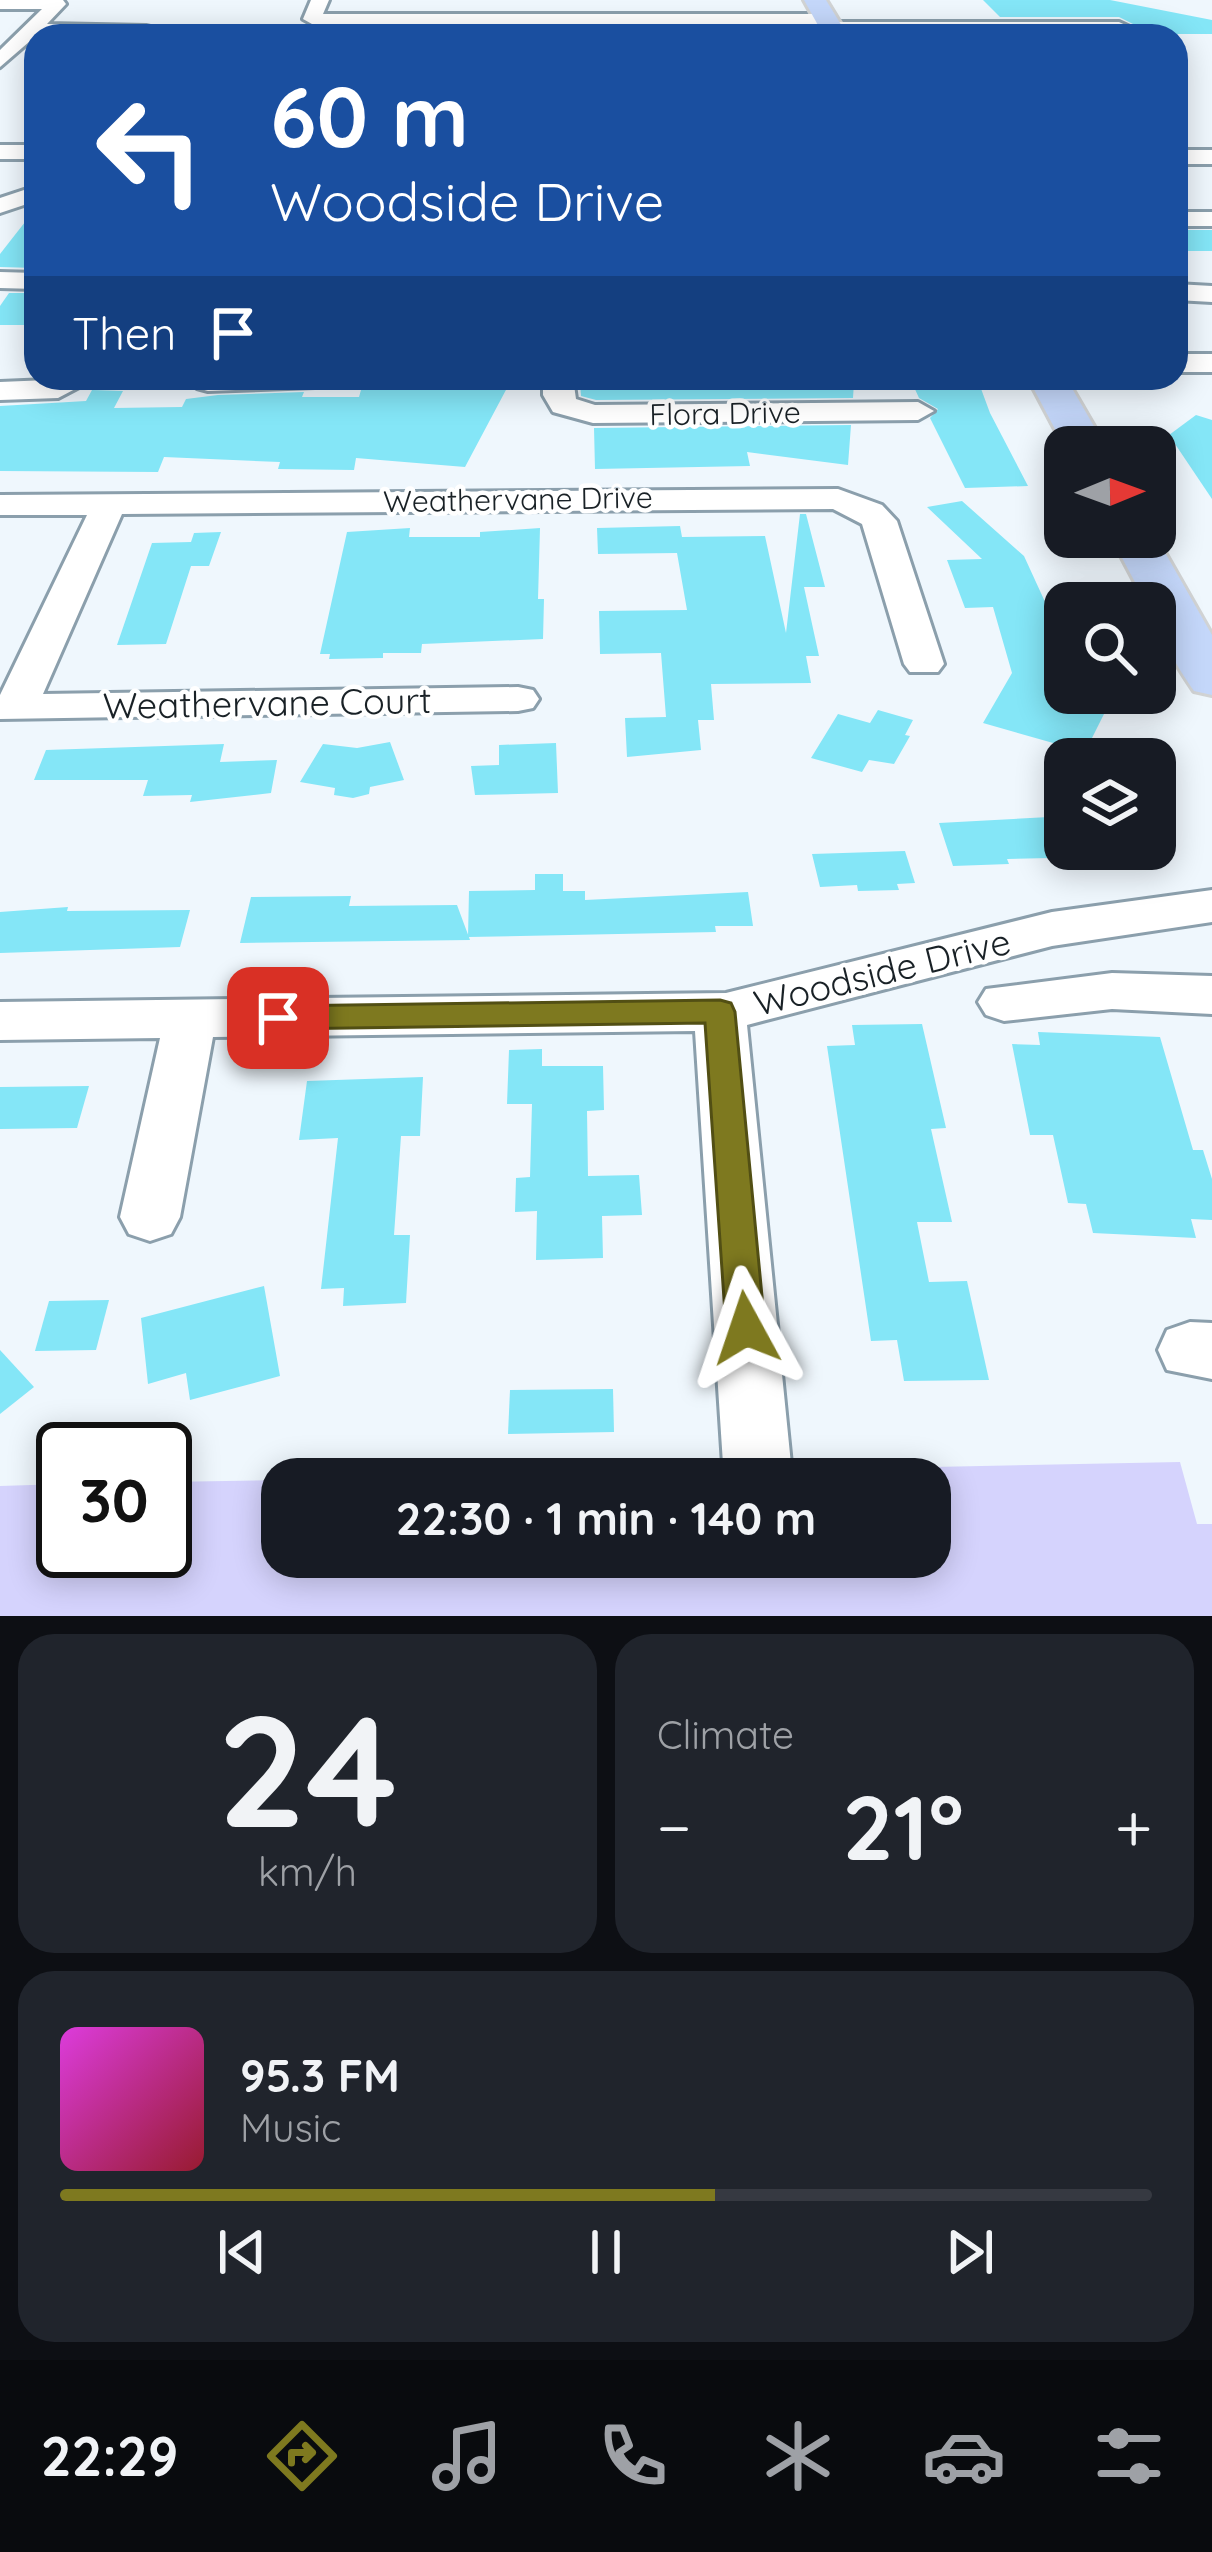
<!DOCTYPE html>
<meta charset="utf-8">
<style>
:root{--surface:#171b24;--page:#20242c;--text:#f1f3f6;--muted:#9ea1a6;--line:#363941;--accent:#7e791f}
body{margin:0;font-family:Quicksand,sans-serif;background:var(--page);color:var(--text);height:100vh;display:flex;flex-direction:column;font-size:45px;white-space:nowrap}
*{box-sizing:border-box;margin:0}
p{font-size:39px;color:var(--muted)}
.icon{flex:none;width:66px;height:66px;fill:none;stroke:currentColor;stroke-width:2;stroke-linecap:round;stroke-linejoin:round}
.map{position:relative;height:1616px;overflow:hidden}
.side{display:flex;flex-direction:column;gap:18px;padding:18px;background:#0d0f14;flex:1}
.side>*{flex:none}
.hud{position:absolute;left:24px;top:24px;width:1164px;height:366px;border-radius:36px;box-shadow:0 6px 30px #0003;background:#1a4fa0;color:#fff;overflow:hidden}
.needle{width:78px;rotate:89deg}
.tools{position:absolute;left:1044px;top:426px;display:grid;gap:24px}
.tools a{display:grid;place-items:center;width:132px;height:132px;border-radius:24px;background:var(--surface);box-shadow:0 6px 30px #0003;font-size:60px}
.speed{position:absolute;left:36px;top:1422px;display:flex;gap:24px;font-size:60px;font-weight:700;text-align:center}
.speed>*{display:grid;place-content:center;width:156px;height:156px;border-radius:50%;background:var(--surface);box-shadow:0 6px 30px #0003;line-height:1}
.speed .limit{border:6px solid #111;border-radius:18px;background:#fff;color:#111}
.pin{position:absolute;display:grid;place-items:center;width:102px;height:102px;color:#fff;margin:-51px;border-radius:24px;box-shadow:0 6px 18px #0006}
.me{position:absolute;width:132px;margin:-66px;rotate:355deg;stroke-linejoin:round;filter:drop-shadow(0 0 9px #0008)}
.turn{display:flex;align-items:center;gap:42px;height:252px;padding:0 48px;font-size:54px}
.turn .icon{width:156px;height:156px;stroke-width:2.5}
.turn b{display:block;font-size:84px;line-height:102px}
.then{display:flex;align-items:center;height:114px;padding:0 48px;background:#0003;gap:24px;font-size:45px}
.big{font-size:90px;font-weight:700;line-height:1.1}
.side .tile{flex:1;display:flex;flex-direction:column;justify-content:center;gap:18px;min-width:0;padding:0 42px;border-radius:36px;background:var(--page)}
.side .dial{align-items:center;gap:0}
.dial b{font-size:156px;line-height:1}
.song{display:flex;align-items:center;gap:36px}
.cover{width:144px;height:144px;border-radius:18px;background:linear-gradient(135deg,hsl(300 70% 55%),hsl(350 70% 35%))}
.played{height:12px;border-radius:6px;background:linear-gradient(90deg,var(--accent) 60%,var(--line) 60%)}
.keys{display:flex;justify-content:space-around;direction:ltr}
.heat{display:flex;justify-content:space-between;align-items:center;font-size:66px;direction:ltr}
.side .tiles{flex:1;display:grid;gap:18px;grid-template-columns:1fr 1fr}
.tile:last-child{grid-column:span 2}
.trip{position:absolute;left:261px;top:1458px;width:690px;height:120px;border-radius:36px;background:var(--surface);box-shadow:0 6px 30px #0003;font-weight:700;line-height:120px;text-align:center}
.menu{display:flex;height:192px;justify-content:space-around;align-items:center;background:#090b0e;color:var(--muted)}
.menu .icon{width:84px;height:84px}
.menu .active{color:var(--accent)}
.menu b{font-size:54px;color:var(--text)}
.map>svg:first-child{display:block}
.green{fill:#d5d3fd}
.building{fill:#84e6f7}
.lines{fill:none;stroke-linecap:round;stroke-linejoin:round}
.minor-casing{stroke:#8b9fac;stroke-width:6}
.major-casing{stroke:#d1d3d4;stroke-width:6}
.minor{fill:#fff;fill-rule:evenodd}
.major{fill:#c4d7fa;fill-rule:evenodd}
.route{fill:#7e791f;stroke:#524f14;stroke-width:3}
.labels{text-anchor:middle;stroke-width:9;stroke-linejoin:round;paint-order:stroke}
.far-street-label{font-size:30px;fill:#192126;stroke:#fff}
.street-label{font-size:36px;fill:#192126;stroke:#fff}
</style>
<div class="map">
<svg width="1212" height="1616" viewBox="0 0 1212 1616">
<rect width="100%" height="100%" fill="#eff7fd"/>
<g class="green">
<polygon points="462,21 603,21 604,36 460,36"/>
<polygon points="1180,1462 1197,1524 1212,1524 1212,1616 0,1616 0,1486 63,1484 63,1551 165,1551 165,1482 282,1480 282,1557 930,1557 930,1479 337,1479"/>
</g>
<g class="building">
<polygon points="983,0 1110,0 1212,20 1212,34 1153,34 1119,17 1000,17"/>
<polygon points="36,208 36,268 0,267 0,254"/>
<rect x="1176" y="230" width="36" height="21"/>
<polygon points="9,293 36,293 36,319 24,325 0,325 0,306"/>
<polygon points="854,382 853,398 596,400 581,396 580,383"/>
<polygon points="980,386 990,413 1028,486 965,488 930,418 938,409 919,398 914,387"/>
<polygon points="507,388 465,467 356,458 354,470 278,469 280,462 164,457 158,472 0,471 0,406 86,401 92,390 123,391 114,408 182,407 186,399 218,395 304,392 302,397 359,397 361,390"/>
<polygon points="1196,415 1212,420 1212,499 1169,435"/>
<polygon points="851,425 848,465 747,452 750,466 595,469 594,428"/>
<polygon points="962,501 1024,556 1057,628 1065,628 1065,697 1107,708 1085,752 983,723 1012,673 993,607 965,608 947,560 982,559 927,507"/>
<polygon points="800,514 806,514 825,587 804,587 819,656 806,656 811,683 711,684 714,720 698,720 701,750 627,757 625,718 666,717 661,653 600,654 599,611 687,610 677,553 598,554 597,528 680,526 682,537 765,536 786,633"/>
<polygon points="410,528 409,537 480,537 480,532 540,528 538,599 544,599 543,639 422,644 421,653 383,653 383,658 329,659 330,654 320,654 347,532"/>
<polygon points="221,532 209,566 191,566 166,644 117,645 152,543 191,542 194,533"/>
<polygon points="878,710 913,720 905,735 910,736 894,764 869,760 862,772 811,758 838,714 870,723"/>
<polygon points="390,742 404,780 370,787 369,794 353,798 334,795 335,788 300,782 323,744 357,748"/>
<polygon points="556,743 558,793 475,795 471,766 499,765 499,745"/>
<polygon points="224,744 220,762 277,760 271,793 190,802 192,795 143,796 148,780 34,780 46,750"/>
<polygon points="1049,817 1063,851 1048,851 1050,858 1007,859 1009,864 953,866 939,823"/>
<polygon points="905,851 915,883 897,884 899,890 858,891 857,885 820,887 812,854"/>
<polygon points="535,874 563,874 563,891 585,891 585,900 748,892 753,926 715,926 716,932 468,937 469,891 535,890"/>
<polygon points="351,896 349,906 457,905 470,940 240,943 251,897"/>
<polygon points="68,907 67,911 190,910 180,947 0,953 0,912"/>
<polygon points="922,1024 946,1128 931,1129 952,1222 917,1222 929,1282 967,1281 989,1380 904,1381 897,1340 871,1341 827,1046 855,1045 852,1025"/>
<polygon points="1038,1032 1160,1037 1193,1150 1203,1150 1212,1179 1212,1220 1191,1219 1196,1238 1093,1233 1086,1204 1068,1203 1053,1135 1030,1135 1012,1044 1040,1045"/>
<polygon points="542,1049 542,1066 603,1066 604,1110 587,1111 588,1176 639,1175 642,1215 602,1216 603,1258 536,1260 537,1211 515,1212 516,1178 530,1177 532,1104 507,1104 509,1050"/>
<polygon points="423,1077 420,1136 401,1136 394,1235 410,1235 406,1303 343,1306 344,1288 321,1289 338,1138 299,1140 307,1081"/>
<polygon points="89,1086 77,1128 0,1129 0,1087"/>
<polygon points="264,1286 280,1376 190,1400 186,1373 148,1384 141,1318"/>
<polygon points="109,1300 96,1350 35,1351 49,1301"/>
<polygon points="0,1350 34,1387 0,1414"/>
<polygon points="613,1389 614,1432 508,1434 510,1390"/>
</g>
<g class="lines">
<g class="minor-casing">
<g id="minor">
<polygon points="0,0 63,0 66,4 47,24 146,26 188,36 37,35 0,67 0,50 42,9 0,9"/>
<polygon points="311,0 329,0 323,14 826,14 832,15 833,22 1119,22 1149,36 798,33 792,32 791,24 312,24 303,19"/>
<rect x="0" y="145" width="36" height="14"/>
<rect x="1176" y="150" width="36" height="14"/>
<polygon points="36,186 36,201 0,213 0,198"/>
<rect x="1176" y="212" width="36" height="14"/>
<polygon points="0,272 36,273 36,289 0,288"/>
<polygon points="1176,284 1212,286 1212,302 1176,300"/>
<rect x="1176" y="354" width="36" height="18"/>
<polygon points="96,378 58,398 0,400 0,382"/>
<polygon points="196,378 330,378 315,387 208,391 197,388"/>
<polygon points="543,378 573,378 576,399 595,405 918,402 934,411 918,420 593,423 553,412 543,395"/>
<polygon points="838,489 882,505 897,521 944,664 938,672 910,672 904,664 862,524 833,509 122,514 43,694 518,687 533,690 539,699 533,708 518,711 0,719 0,695 87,515 0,515 0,495"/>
<polygon points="1212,890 1212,922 1052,946 747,1025 791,1464 784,1479 730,1479 723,1464 695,1031 213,1037 180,1217 171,1234 150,1241 129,1234 120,1217 160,1038 0,1040 0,1002 726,993 1052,912"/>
<polygon points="1112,973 1212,976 1212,1014 1112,1009 1004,1021 986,1015 978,1002 986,989"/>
<polygon points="1190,1322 1212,1323 1212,1379 1167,1370 1158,1350 1167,1330"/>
</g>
</g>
<g class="major-casing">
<g id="major">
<polygon points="804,0 826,0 848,36 824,36"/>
<polygon points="1028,378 1066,378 1106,447 1065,448"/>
<path d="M1155,535L1212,635V695L1194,691C1177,666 1155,633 1155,603H1146L1111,537Z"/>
</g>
</g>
<use href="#minor" class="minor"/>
<use href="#major" class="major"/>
</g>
<polygon class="route" points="720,1000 731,1003 735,1012 765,1328 759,1340 746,1345 732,1340 726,1328 705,1023 278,1029 267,1026 262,1018 267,1010 278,1006"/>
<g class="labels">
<g class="far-street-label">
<text transform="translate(725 414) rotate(-1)" y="10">Flora Drive</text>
<text transform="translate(518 500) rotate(-1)" y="10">Weathervane Drive</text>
</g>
<g class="street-label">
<text transform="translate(267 703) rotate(-1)" y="13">Weathervane Court</text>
<text transform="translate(882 972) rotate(-14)" y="13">Woodside Drive</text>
</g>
</g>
</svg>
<div class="tools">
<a><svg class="needle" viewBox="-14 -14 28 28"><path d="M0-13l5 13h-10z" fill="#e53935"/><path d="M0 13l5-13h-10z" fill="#9ea1a6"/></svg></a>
<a><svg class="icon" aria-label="search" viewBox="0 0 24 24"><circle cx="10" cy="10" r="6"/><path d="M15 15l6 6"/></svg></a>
<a><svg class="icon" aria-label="layers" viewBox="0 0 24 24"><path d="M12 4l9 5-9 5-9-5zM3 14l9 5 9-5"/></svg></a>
</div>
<div class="speed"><div class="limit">30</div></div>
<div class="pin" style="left:278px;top:1018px;background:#d93025"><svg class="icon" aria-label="arrive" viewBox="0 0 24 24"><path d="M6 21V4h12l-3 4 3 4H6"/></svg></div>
<svg class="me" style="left:746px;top:1328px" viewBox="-20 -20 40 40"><path d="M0-17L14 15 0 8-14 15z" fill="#7e791f" stroke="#fff" stroke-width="4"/></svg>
<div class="trip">22:30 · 1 min · 140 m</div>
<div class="hud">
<div class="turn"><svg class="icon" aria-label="left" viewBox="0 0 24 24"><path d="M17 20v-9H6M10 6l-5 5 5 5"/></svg><div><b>60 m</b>Woodside Drive</div></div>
<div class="then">Then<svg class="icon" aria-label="arrive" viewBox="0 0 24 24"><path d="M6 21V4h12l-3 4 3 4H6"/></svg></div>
</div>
</div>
<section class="side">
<div class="tiles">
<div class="tile dial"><b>24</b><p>km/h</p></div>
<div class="tile"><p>Climate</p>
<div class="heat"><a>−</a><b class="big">21°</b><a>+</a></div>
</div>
<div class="tile">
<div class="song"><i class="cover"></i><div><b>95.3 FM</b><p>Music</p></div></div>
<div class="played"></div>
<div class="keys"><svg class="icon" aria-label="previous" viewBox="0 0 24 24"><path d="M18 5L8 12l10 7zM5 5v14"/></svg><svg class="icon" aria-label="pause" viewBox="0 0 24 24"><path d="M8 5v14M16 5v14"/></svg><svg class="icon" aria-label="next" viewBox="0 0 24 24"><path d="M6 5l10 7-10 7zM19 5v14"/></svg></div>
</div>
</div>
</section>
<nav class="menu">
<b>22:29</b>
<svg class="icon active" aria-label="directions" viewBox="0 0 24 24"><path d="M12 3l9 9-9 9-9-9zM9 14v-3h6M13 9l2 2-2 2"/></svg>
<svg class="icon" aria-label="music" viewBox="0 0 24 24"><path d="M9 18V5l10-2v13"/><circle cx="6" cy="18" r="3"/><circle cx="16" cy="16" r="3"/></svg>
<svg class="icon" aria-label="phone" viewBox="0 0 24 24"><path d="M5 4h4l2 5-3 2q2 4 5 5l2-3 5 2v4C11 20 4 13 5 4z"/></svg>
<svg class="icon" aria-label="climate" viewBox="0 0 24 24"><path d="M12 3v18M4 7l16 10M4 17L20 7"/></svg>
<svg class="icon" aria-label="car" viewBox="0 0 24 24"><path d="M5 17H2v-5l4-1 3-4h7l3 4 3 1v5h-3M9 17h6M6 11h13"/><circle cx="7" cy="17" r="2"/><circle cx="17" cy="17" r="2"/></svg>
<svg class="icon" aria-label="filters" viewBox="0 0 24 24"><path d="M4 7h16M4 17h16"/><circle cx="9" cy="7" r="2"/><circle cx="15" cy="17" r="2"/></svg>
</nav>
